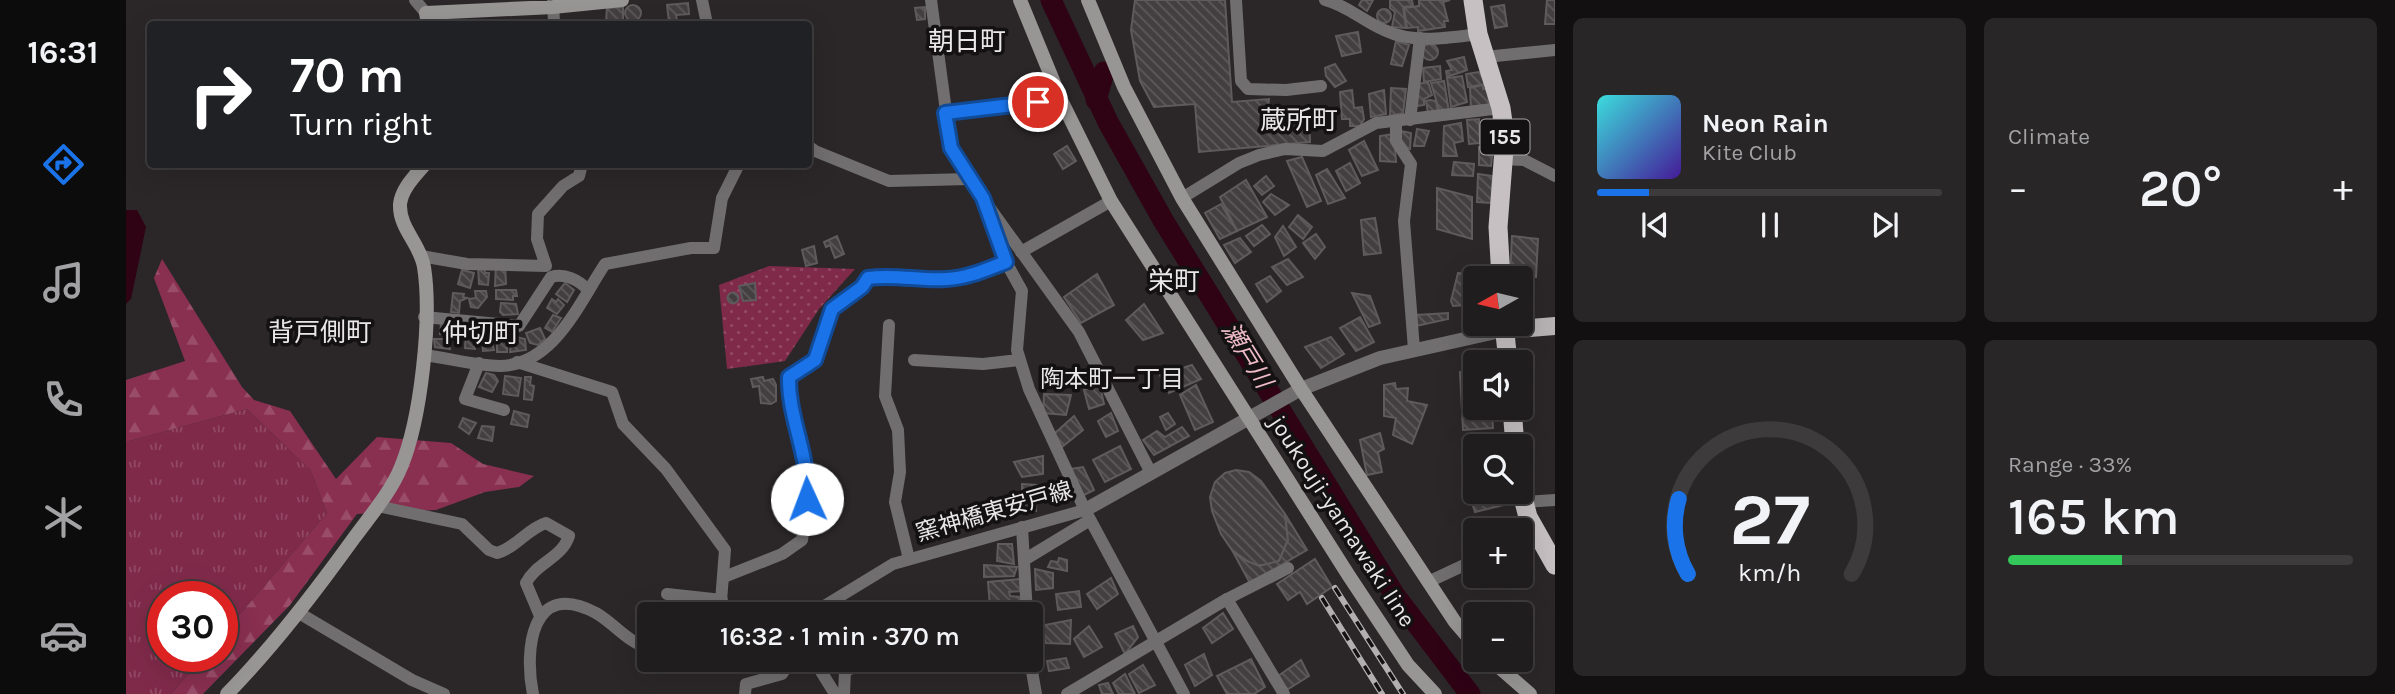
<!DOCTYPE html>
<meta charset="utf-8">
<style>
:root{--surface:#201d1e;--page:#282627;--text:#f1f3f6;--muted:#a2a2a4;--line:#3d3b3c;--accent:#1a73e8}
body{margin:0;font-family:Karla,"Noto Sans JP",sans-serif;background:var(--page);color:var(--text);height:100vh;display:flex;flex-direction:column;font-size:26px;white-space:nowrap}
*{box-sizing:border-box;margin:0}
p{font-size:23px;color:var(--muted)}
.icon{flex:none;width:38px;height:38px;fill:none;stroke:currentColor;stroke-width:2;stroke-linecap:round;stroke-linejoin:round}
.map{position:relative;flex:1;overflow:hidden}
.sheet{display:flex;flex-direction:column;gap:18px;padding:18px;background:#121010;width:840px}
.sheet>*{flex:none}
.hud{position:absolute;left:21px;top:21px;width:665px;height:147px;border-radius:7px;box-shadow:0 7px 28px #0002,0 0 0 2px var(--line);background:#202124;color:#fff;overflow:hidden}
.needle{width:46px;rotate:262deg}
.buttons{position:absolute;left:1337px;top:266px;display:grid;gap:14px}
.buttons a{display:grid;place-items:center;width:70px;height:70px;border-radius:7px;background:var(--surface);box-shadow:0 7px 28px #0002,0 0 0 2px var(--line);font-size:35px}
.speed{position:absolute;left:21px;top:581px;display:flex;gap:14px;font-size:35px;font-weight:700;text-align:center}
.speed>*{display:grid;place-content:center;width:91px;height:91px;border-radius:50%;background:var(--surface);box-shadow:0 7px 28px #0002,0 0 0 2px var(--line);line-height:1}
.speed .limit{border:10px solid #d22;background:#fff;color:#111}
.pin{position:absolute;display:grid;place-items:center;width:60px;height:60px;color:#fff;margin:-30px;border:4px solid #fff;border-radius:50%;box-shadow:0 2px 7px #0007}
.me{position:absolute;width:77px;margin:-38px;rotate:358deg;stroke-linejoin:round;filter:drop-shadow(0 0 5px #0008)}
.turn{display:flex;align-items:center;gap:24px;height:147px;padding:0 28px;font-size:32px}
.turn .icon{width:91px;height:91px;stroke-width:2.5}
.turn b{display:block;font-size:49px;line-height:60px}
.big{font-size:52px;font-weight:600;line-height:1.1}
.sheet .tile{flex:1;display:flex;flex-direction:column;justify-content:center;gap:10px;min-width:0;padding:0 24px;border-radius:10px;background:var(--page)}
.sheet .dial{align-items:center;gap:0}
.dial svg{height:182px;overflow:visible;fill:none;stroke:var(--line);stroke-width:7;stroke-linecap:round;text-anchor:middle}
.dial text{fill:var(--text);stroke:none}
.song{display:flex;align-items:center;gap:21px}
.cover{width:84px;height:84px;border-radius:10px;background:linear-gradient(135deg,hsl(180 70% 55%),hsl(260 70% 35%))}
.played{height:7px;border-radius:4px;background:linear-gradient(90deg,var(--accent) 15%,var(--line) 15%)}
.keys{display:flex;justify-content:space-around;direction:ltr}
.heat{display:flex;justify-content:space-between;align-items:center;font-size:38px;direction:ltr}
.charge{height:10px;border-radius:5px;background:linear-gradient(90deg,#34c759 33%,var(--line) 0)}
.sheet .tiles{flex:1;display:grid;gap:18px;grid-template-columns:repeat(2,1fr)}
.trip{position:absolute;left:511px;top:602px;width:406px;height:70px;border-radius:7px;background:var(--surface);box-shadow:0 7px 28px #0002,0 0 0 2px var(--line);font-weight:600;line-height:70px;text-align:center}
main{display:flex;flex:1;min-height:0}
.menu{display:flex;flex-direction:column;width:126px;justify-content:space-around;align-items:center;background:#0d0c0c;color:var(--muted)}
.menu .icon{width:49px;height:49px}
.menu .current{color:var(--accent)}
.menu b{font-size:32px;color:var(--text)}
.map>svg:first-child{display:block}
.grass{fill:url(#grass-tufts)}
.forest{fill:url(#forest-firs)}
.park{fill:url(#park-dots)}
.water{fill:#2f0214}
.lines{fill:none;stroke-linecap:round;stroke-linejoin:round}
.river{stroke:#2f0214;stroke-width:21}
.building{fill:url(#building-back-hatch);stroke:#5f5a5b;stroke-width:2}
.minor{stroke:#706e6e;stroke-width:12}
.tertiary{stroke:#706e6e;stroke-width:14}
.secondary{stroke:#989595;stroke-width:14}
.primary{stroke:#b7b3b4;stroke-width:18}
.trunk{stroke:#c6c0c2;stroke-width:19}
.rail-casing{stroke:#b2afb0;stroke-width:6}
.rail{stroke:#131111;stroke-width:3.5;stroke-dasharray:10;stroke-linecap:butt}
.route-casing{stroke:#114b97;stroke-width:18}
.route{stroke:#1a73e8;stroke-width:12}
.labels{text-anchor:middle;stroke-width:7;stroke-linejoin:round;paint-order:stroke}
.shield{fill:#131111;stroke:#aaa7a8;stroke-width:2}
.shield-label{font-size:21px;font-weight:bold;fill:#eae7e8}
.street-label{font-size:23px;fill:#eae7e8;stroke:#131111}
.water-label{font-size:24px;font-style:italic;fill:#efbbc9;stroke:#131111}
.neighbourhood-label{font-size:24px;fill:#eae7e8;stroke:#131111}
.quarter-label{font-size:26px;fill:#eae7e8;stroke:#131111}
</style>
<main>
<nav class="menu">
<b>16:31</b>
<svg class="icon current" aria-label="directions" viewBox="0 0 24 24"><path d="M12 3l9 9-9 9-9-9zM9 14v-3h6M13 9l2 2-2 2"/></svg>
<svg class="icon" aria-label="music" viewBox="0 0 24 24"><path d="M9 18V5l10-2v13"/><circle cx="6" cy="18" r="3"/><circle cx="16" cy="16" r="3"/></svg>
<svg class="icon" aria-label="phone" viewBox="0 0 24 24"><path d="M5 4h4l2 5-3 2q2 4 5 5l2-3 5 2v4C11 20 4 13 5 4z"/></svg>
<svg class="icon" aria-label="climate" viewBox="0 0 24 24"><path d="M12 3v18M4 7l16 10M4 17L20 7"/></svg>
<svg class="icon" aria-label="car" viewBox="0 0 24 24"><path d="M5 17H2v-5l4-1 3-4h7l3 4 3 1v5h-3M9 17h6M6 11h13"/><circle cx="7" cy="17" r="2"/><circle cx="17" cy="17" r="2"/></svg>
</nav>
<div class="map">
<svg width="1429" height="694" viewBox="0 0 1429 694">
<defs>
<pattern id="grass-tufts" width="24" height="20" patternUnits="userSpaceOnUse" patternTransform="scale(1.75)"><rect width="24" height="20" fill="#802a4a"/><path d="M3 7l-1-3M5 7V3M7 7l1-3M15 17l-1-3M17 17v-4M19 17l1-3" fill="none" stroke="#924964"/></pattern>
<pattern id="forest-firs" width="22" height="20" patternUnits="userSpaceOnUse" patternTransform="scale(1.75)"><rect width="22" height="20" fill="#892f50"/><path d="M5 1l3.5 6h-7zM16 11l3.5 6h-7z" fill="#9a4d69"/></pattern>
<pattern id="park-dots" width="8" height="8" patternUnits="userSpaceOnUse" patternTransform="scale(1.75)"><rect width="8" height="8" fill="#802a4a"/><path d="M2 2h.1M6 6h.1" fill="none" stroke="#924964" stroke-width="1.8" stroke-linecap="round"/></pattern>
<pattern id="building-back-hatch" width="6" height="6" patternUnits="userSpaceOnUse" patternTransform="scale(1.75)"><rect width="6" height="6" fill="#433e40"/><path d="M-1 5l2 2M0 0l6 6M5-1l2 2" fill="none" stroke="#5e5a5c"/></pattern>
</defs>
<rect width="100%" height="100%" fill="#2b2728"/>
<polygon class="grass" points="121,409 185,471 201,513 96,635 96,597 37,597 37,656 78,656 45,694 0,694 0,442"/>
<polygon class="forest" points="36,259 116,387 128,400 164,411 210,479 251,437 325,443 357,464 408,476 393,487 359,492 310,510 231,514 164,605 77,694 45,694 78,656 96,656 96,635 201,513 185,471 121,409 0,442 0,380 59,361 28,278"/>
<polygon class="park" points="643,266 729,269 693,309 659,361 601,369 593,285"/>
<polygon class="water" points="0,210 11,210 20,227 5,299 0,304"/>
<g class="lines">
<g class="river">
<polyline points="925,0 982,122 1037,220 1268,594 1344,694"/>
<polyline points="970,100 978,72"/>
</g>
</g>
<g class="building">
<polygon points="1009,0 1099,0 1106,102 1143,99 1142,109 1183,107 1184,142 1073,152 1069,104 1028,107 1014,81 1005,30"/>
<polygon points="1236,0 1247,0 1241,11 1233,5"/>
<polygon points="1264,0 1286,0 1287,6 1277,7 1280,28 1266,27 1269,12 1264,8"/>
<polygon points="1293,0 1324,0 1317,2 1322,21 1318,21 1319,27 1292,31 1292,27 1281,28 1278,8 1293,6"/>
<polygon points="1421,0 1429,0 1429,24 1419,24"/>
<polygon points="562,3 563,14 550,15 551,21 543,22 541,5"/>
<polygon points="1378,5 1381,26 1369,28 1365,7"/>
<circle cx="507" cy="13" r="8"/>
<polygon points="497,7 497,20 480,21 481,8"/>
<polygon points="799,7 799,19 791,20 789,8"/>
<circle cx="1258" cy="16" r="7"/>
<polygon points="1232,32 1235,52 1216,56 1210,36"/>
<polygon points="1270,41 1283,45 1276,66 1265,64"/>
<circle cx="1304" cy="52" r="8"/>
<polygon points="1338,57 1341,70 1321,77 1320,71 1326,70 1321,61"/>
<polygon points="1209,64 1220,81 1209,87 1200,76 1199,68"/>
<polygon points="1314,66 1315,79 1298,82 1297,68"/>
<polygon points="1353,72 1360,84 1342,87 1340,74"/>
<polygon points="1336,76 1341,102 1325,107 1321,78"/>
<polygon points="1318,81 1323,112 1314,113 1305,83"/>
<polygon points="1302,82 1306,95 1298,99 1298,105 1291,106 1292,84"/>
<polygon points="1357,85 1357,89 1362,88 1363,106 1345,109 1344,88"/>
<polygon points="1265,88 1280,89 1277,113 1264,116"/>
<polygon points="1226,90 1228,108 1236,107 1238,119 1234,126 1224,126 1224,119 1216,119 1214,92"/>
<polygon points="1258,90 1260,114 1245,117 1243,94"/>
<polygon points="1304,100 1310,101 1312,112 1302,113 1300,101"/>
<polygon points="1353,119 1354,143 1343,144 1341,120"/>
<polygon points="1335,123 1337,141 1328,143 1331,156 1317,156 1318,126"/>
<polygon points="1291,129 1303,131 1298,146 1288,146"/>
<polygon points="1275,131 1285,133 1284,149 1275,147"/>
<polygon points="1268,134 1270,162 1254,161 1254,136"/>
<polygon points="1238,141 1252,170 1236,176 1223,150"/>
<polygon points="941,146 950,161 937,169 928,154"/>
<polygon points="1353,147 1367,147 1365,166 1353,165"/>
<polygon points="1176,157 1195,201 1181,207 1161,161"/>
<polygon points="1328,162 1348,164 1347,176 1326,175"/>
<polygon points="1224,163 1234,183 1220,191 1210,171"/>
<polygon points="1201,169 1219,198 1202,204 1190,175"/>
<polygon points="1352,174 1367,176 1365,203 1351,202"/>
<polygon points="1140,176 1148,186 1136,195 1128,186"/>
<polygon points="1120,180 1141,217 1111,231 1094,197"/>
<polygon points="1311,188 1346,197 1346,239 1311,229"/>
<polygon points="1145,194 1163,205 1149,215 1137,202"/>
<polygon points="1095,204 1111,231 1094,239 1079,213"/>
<polygon points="1172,215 1186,227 1177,239 1163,227"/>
<polygon points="1249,218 1255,253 1238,255 1235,220"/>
<polygon points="1136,225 1144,234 1128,246 1120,236"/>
<polygon points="1157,226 1170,247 1158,256 1149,237"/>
<polygon points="1190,234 1199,247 1189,259 1177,243"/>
<polygon points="711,236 718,254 709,258 704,245 700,247 698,242"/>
<polygon points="1386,236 1412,239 1410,277 1384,277"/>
<polygon points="1114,238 1125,252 1109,263 1098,245"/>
<polygon points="688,246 691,263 680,266 676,250"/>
<polygon points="1162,259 1177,277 1161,285 1146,267"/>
<polygon points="352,264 358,264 359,273 363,273 362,285 353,284"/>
<polygon points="370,264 379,264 380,284 369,286"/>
<polygon points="336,270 348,273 344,288 332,284"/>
<polygon points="1332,273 1343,274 1340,305 1327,306 1325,301"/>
<polygon points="971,274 988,305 955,323 938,297"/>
<polygon points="1144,276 1155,291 1141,302 1130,284"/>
<polygon points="439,283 448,290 441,302 430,294"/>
<polygon points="629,283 630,300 617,301 613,286"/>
<polygon points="370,290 390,290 391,296 387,296 387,300 370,299"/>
<polygon points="349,291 360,291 361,297 352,308 345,307 343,299 350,298"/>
<circle cx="607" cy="298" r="5.5"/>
<polygon points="327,293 338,294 337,297 341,298 334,301 333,313 325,312"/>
<polygon points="1226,293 1244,296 1254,323 1243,327"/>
<polygon points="426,299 430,302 432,299 438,305 431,314 421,308"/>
<polygon points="375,303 390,304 392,314 377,315 374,312"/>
<polygon points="1018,304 1037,333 1017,340 1000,320"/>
<polygon points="1322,313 1322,319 1290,326 1290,315"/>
<polygon points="427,315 435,318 426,332 419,328"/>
<polygon points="1234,317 1248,342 1230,351 1214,328"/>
<polygon points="315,323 329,325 329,329 334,330 332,335 314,334"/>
<polygon points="340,328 344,328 345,334 350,334 349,349 339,348"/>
<polygon points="356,328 361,328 360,340 365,339 368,350 357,351"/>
<polygon points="414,328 419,339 412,345 404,343 400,333"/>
<polygon points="371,334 382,334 381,352 371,352"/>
<polygon points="386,336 399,339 400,350 384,352"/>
<polygon points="1205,337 1218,354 1195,368 1179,347"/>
<polygon points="308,339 322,339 324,349 309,347"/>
<polygon points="1066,365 1075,379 1043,393 1034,375"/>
<polygon points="1347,370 1349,370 1349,408 1366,408 1367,428 1337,430 1334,372"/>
<polygon points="360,373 368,375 372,381 366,392 353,387"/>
<polygon points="379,376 395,378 392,396 377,394"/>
<polygon points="399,377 405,377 404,385 408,386 406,400 398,399"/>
<polygon points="637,377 638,381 647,379 650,385 650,401 645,404 635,403 633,386 627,387 625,379"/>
<polygon points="1269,383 1270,389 1282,388 1281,401 1301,405 1286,444 1267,435 1270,418 1258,416 1258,385"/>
<polygon points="1070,385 1087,422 1069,430 1054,395"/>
<polygon points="974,386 978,404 963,409 958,390"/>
<polygon points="918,394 945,395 940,415 917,413"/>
<polygon points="388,411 403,415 401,427 385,424"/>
<polygon points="985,413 992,431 980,437 972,421"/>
<polygon points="1042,413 1049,424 1040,430 1034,417"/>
<polygon points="948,416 957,430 936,447 928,434"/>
<polygon points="337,418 350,423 343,434 333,427"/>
<polygon points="356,426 368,427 366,441 352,438"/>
<polygon points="1056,427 1063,436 1028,455 1017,440 1031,431 1039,437"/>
<polygon points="1254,433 1258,449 1252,452 1256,472 1241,475 1234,440"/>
<polygon points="994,446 1005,469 979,482 967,460"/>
<polygon points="917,456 917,474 896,477 888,462"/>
<polygon points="957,467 968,490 954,497 944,469"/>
<polygon points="1110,470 1123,472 1135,481 1159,514 1162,540 1153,561 1144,565 1127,565 1106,550 1095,534 1086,511 1084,497 1089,482 1099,473"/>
<polygon points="896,484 911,485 910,511 896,510"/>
<polygon points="1349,489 1349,492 1384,492 1386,503 1349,512 1342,490"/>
<polygon points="1159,514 1181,550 1124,583 1106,550 1116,559 1133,566 1153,561 1162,540"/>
<polygon points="872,544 886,544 888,564 871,561"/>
<polygon points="933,558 941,560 941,571 922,567 925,561 932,562"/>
<polygon points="1189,559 1206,587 1181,604 1174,592 1162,600 1151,584"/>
<polygon points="858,565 891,567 888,576 858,577"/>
<polygon points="909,569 927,573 927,588 910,590"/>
<polygon points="985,578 992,594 971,609 961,594"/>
<polygon points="894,579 895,591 883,592 884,596 895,597 896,604 864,607 862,582"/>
<polygon points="953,591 955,607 932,610 930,594"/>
<polygon points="895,607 896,614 874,614 872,609"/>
<polygon points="1097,613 1107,629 1086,643 1077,628"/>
<polygon points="945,620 944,644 920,643 914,626"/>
<polygon points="963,626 976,647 958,657 948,639"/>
<polygon points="1007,626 1012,637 999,654 989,634"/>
<polygon points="1078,654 1086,675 1069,686 1059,665"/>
<polygon points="940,658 943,668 923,671 921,661"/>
<polygon points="1125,659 1139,687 1128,694 1101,694 1091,676"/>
<polygon points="1175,660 1183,676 1159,691 1152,676"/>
<polygon points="1017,665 1029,685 1013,693 1003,674"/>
<polygon points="999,674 1009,694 993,694 987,683"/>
<polygon points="982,683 987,694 976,694 973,685"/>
</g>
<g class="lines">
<g class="minor">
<polyline points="289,0 300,13"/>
<polyline points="427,0 428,24"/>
<polyline points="576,0 581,24"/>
<polyline points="805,0 825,148 843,179 953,332 1025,473"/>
<polyline points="1110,0 1115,81 1122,89 1160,90 1195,86"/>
<path d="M1199,0C1222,6 1237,21 1258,30C1287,44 1321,38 1352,34"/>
<polyline points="1359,57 1429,50"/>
<polyline points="819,113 935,100"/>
<polyline points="1284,120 1294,38"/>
<polyline points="1270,122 1270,141 1285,164 1278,221 1288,349"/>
<polyline points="682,146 689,151 763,181 843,179"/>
<polyline points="1377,159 1398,160 1429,176"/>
<polyline points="857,198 880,262 896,291 891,350 903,389 959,510 1058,694"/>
<polyline points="1056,198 1113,163 1133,155 1159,149 1197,151 1250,123 1375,108"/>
<polyline points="895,252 985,201"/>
<polyline points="295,256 341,264 420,266 411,239 412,214 437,186 453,176 456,164"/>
<path d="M298,317L393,326L425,277C439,273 453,280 462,290"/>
<polyline points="763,325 759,396 772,430 774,472 769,502 783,559"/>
<path d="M298,355C322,358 350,366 374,366C428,365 453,303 479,264L565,248H588L596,198L613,164"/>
<polyline points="788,360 857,364 893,360"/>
<polyline points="391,362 486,392 497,424 540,469 599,550 594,614"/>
<polyline points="353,363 339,399 378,410"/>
<polyline points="1397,502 1429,500"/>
<path d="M251,506L336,524L363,550L371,553C391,547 401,529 420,523L443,536C436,558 410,563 400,583L414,616"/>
<polyline points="896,527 901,614"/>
<polyline points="1395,539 1410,532"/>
<polyline points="898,560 964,520"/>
<path d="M598,577L656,554L676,540C682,509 685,477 677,447C671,422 662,402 663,377L689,360L707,309L736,287L742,278C769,274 794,281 821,279C842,278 861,269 880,262"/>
<polyline points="1302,582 1349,560"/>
<polyline points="541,594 596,600"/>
<polyline points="1101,599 1158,694"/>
<polyline points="173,613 286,680 318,694"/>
<polyline points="685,614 767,564 959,510"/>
<polyline points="630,660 688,661"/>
<polyline points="688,660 709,694"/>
<polyline points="904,660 910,694"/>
<path d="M407,694C398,650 405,578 470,613C489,624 501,642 523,648"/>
<polyline points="619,694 620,684 656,674 664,662"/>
<polyline points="718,694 719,671 745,661 803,660"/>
<polyline points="941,694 1101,599 1162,568"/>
</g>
<polyline class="tertiary" points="959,510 1175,389 1254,358 1379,330"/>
<g class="secondary">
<polyline points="894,0 935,100 985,201 1223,576 1282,665 1309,694"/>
<polyline points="962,0 998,87 1056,198 1175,389 1329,622 1349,645"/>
<polyline points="302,24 300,13 427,7 496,0"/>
<polyline points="1365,660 1404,694"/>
<path d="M101,694C148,646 189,592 228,538C244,516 265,492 275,467C295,419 306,318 298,267C294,243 273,229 274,204C276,188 289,176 299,164"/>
</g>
<polyline class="primary" points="1379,330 1429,326"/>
<g class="trunk">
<polyline points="1347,0 1352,34 1375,108 1379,136 1372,227 1375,278"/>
<polyline points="1378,324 1382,362"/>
<polyline points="1386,408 1389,446"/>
<polyline points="1395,490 1402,517 1429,565"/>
</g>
<g class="rail-casing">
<g id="rail">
<polyline points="1209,588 1277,694"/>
<polyline points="1196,598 1256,694"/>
</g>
</g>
<use href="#rail" class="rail"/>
</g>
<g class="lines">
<g class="route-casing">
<path id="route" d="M681,499C684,456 662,418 663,377L689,360L706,309L736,287L742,278C769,274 794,281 821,279C842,278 861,269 880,262L857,198L825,148L819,113L912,102"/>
</g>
<use href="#route" class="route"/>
</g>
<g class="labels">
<rect class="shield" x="1354.5" y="119.5" width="49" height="35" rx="5"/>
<g class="shield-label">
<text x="1379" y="144">155</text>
</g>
<g class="street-label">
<text transform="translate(868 511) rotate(-16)" y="8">窯神橋東安戸線</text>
<text transform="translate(1217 521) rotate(57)" y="8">joukouji-yamawaki line</text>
</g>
<g class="water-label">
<text transform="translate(1121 355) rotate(58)" y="8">瀬戸川</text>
</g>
<g class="neighbourhood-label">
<text x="986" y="387">陶本町一丁目</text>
</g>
<g class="quarter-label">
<text x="841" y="50">朝日町</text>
<text x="1173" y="129">蔵所町</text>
<text x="1048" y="290">栄町</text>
<text x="194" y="341">背戸側町</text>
<text x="355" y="342">仲切町</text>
</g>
</g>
</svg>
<div class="buttons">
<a><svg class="needle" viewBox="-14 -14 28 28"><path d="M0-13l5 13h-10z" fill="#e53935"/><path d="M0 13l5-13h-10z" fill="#a2a2a4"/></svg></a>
<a><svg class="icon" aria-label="sound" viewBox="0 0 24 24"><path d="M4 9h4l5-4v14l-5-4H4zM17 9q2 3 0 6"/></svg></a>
<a><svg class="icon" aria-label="search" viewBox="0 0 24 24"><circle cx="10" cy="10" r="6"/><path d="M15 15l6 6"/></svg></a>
<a>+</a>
<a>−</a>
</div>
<div class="speed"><div class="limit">30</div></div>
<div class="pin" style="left:912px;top:102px;background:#d93025"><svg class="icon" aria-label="arrive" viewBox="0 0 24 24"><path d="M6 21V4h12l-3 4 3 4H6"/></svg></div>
<svg class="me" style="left:681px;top:499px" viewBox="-20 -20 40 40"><circle r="19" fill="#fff"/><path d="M0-13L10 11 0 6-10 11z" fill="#1a73e8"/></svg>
<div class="trip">16:32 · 1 min · 370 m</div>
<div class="hud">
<div class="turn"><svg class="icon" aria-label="right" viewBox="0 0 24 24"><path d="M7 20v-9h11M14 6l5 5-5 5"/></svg><div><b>70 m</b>Turn right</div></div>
</div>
</div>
<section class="sheet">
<div class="tiles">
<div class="tile">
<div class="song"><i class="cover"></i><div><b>Neon Rain</b><p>Kite Club</p></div></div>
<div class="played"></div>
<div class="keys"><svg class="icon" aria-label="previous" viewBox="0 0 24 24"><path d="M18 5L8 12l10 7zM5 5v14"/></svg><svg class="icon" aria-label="pause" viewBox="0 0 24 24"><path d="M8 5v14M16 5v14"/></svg><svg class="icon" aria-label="next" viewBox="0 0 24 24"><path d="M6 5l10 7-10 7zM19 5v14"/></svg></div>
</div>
<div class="tile"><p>Climate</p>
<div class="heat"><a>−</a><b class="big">20°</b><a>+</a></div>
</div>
<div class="tile dial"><svg viewBox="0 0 100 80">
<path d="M14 69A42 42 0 1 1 86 69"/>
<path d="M14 69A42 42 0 0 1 10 36" stroke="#1a73e8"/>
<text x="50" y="56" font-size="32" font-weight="700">27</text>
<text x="50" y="72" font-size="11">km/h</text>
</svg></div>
<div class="tile"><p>Range · 33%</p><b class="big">165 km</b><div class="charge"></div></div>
</div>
</section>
</main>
